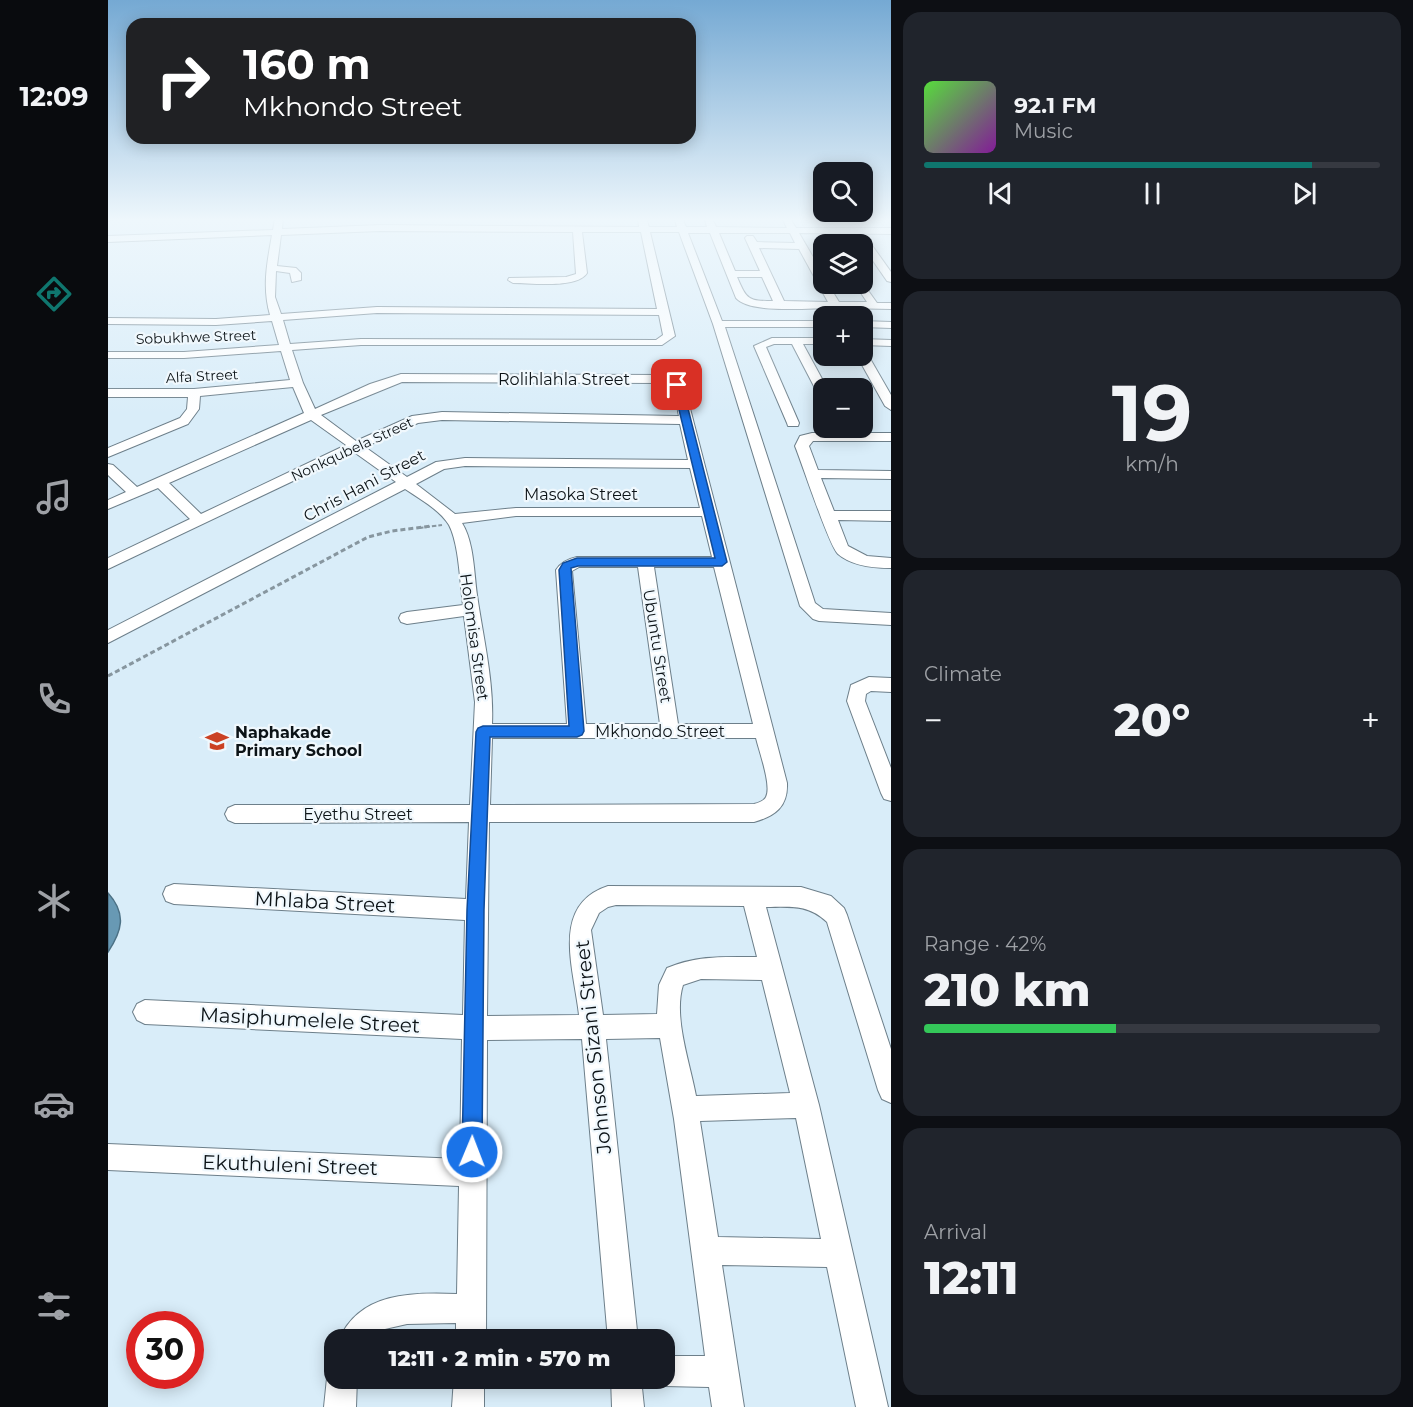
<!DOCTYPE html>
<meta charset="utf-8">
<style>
:root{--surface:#171b24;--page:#20242c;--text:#f1f3f6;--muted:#9ea1a6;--line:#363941;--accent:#0f766e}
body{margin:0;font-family:Montserrat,sans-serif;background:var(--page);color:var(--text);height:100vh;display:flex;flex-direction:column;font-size:22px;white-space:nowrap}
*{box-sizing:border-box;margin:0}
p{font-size:20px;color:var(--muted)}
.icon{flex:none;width:33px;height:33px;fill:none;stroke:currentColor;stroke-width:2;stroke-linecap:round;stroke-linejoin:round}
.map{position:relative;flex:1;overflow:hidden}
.drawer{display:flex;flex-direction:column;gap:12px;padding:12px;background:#0d0f14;width:522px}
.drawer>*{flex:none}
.guide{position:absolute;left:18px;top:18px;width:570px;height:126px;border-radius:18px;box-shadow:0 3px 15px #0003;background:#202124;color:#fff;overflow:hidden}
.tools{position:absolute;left:705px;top:162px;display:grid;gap:12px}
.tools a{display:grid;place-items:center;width:60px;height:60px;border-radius:12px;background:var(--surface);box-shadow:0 3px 15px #0003;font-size:30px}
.speed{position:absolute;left:18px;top:1311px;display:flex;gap:12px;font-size:30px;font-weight:700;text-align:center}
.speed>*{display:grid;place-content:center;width:78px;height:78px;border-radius:50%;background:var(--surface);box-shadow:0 3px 15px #0003;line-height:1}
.speed .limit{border:9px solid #d22;background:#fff;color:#111}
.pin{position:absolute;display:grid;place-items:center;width:51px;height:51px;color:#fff;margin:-26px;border-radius:12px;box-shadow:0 3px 9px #0006}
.me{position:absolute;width:66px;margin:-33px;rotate:1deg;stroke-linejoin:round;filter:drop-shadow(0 0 4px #0008)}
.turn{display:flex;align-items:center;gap:21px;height:126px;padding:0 18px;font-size:27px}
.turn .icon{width:78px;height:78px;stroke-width:2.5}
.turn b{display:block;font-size:42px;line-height:51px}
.big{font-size:45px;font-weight:800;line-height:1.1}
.drawer .tile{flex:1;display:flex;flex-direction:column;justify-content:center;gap:9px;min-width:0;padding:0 21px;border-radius:18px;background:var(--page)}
.drawer .dial{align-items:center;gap:0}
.dial b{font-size:78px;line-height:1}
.song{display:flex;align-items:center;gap:18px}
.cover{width:72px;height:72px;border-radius:9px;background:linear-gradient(135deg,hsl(110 70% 55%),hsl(290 70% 35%))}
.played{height:6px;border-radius:3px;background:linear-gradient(90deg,var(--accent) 85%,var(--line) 85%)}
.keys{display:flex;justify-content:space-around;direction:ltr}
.heat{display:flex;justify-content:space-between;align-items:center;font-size:33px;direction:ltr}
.charge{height:9px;border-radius:4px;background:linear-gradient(90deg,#34c759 42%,var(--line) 0)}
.trip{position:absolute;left:216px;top:1329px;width:351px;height:60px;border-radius:18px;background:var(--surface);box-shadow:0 3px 15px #0003;font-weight:800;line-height:60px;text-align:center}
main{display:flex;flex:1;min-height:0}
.dock{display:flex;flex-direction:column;width:108px;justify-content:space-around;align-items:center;background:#090b0e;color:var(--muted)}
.dock .icon{width:42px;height:42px}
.dock .selected{color:var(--accent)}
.dock b{font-size:27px;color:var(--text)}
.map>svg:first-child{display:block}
.water{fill:#6899b4;stroke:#4c7185;stroke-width:1.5}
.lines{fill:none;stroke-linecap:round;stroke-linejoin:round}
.minor-casing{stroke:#6d7f8a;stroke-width:2}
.path-far1{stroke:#87969f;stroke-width:2;stroke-dasharray:4.5 2;stroke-linecap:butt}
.path{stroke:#87969f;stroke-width:3;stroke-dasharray:5 3;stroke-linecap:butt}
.minor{fill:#fff;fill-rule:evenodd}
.route{fill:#1a73e8;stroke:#114b97;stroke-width:1.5}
.labels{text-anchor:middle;stroke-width:4.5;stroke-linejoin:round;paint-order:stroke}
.far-street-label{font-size:14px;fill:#0c1317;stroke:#f0f8fd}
.street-label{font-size:16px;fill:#0c1317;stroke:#f0f8fd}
.poi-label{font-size:16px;font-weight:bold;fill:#0c1317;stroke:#f0f8fd;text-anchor:start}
.near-street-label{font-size:20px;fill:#0c1317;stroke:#f0f8fd}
</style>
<main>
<nav class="dock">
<b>12:09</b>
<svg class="icon selected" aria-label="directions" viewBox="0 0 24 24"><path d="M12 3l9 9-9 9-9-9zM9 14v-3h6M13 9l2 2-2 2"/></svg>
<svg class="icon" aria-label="music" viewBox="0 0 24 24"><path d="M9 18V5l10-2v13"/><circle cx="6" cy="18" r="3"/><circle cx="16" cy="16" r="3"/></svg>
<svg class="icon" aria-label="phone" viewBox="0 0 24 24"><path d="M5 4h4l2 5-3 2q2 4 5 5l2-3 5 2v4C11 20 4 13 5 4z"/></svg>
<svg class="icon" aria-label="climate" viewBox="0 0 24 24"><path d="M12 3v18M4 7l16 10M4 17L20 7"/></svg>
<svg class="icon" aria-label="car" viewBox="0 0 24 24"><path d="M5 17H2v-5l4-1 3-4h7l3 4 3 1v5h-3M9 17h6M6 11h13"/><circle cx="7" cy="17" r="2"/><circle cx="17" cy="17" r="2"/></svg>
<svg class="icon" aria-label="filters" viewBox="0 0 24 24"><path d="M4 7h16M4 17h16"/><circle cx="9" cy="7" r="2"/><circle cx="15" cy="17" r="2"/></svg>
</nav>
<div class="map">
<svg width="783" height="1407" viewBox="0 0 783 1407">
<rect width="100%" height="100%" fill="#d9edf9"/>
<path class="water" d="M0,893C19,914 14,931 0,952Z"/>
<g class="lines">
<g class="minor-casing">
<g id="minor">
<polygon points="0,218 8,218 0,221"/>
<path d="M167,218H175L174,229L272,225L531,227L530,218H538L541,227H569L567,220L574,218L578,227H599L597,220L604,218L608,227L679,228L674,218H682L688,228H783V234L691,233L716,276V284H720L731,302H759L747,284H754V282L769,303H783V309L734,308L736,312L731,315L727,314L724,308C702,308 642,314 628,298L602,233H580L614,321H716V327H617L707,603L715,609L783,613V625L711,621L705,619L692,606L605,324L571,232H542L567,336L554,345H253L184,350L195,383L207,409L262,384L293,374L557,375L570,379L577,389L679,783C680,807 667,816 646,822H381L379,1016L471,1015C466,969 442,905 500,886L693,887L723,896L736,908L739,915L783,1049V1103L774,1099L770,1090L719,922C700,904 683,907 658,907L711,1105L780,1407H748L719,1267L614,1265L636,1407H604L601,1387L556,1386L545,1382L544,1378H556V1356H597L566,1119L552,1038L498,1039L530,1340H500L474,1039L379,1040L378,1340H348V1323L299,1324L277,1329L264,1340H231C251,1292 305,1292 349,1294L351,1186L0,1170V1144L352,1159L354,1039L37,1024L29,1020L25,1012L29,1004L37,1000L355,1015L357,920L66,904L58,901L55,894L58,887L66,884L358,899L361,822L127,823L120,820L117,814L120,808L127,805H362L367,702L356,616L299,624L293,622L291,618L293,614L299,612L355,605C352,583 351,544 341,525C332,510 312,499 297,489L0,643V630L288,482L246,452L0,569V558L82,519L50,488L0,509V500L18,492L0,475V464L5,465L29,487L196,413L185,387L92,396L91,409L80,424L0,457V448L72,418L79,409L80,397H0V389H86L182,380L173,351L76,358H0V352H76L171,345L164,321L108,325L0,324V318L108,319L162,315C154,287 159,263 164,235L0,242V236L165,230ZM272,231L465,232L468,274L458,277L401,278L400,280L405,283C423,283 469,289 479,273L474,232H533L549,309L269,307L173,314L167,297L168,271L182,273L184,282L193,280V273L188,268L169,266L173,235ZM611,233H682L687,243L649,242L645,236H639L637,238L652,271H627ZM651,248L691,249L720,302L676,301ZM629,277H654L665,301C640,301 639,300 629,277ZM269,313L551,315L555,335L548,340L253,339L182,344L175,320ZM294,382L556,383C569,387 568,404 571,416L334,412L304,416L248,441L213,415ZM203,420L238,445L93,514L61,483ZM334,420L572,424L580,460L357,458L328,462L299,477L257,447L310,423ZM357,466L582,468L592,508H408L347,514L308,484L336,469ZM408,516H594L604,557H469C460,559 453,562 448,570L459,724H384C386,681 375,637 369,595C366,573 366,542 354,523ZM471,567H530L552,724H478L464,571ZM546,567H606L645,724H570ZM384,738H648C651,751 664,786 658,797C656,801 650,803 646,804L382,805ZM508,905L636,906L649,957C616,957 590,955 559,968L551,985L549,1014L495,1015L483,930L491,913L500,907ZM593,979L654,980L682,1093L588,1096C582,1063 565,1017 575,985ZM688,1118L713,1239L610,1237L592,1121Z"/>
<polygon points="755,236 758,237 783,272 783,282 779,281 750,239"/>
<polygon points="754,321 783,322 783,328 754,327"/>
<polygon points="664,338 716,338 716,344 695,344 719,388 716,388 716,398 710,394 684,344 666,344 658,347 691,423 690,426 680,426 679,423 646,346"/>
<polygon points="754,339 783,340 783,346 754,345"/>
<polygon points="754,352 760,355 783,395 783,410 777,406 749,356 754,356"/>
<path d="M704,433H783V441H705L701,446L710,470L783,471V479L713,478L726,511H783V521L730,520L740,546L759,556L783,558V568C765,568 744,566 730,554C721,546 694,463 687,446L692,436Z"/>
<polygon points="761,677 783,678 783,692 763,691 758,694 757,701 783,768 783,801 776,799 773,793 739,701 743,685"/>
<polygon points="226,1366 226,1378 249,1378 248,1407 216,1407 219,1378 223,1367"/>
<polygon points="346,1378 376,1378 376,1407 344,1407"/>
<polygon points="503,1378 533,1378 536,1407 504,1407"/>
</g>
</g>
<polyline class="path-far1" points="311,528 334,525"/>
<polyline class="path" points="0,676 260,537 284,531 324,526"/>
<use href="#minor" class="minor"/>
</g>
<linearGradient id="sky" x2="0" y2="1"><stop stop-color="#75a9d3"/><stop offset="0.53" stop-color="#eef7fc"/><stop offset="1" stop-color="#eef7fc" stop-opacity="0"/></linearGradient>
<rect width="783" height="415" fill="url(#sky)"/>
<polygon class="route" points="569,382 574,385 619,562 614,566 470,566 463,568 476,731 474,735 469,737 382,737 376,910 374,1152 371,1159 364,1162 357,1159 354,1152 359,910 368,732 370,728 375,726 461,726 451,570 455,563 469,558 607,558 565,385"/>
<defs>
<g id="school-bare" transform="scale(1.8)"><path d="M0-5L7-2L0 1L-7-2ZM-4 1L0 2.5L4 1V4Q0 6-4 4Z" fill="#cb4123" stroke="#f0f8fd" stroke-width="2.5" paint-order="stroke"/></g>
</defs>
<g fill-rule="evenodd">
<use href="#school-bare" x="109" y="741"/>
</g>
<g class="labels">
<g class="far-street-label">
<text transform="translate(88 337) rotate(-2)" y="5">Sobukhwe Street</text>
<text transform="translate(94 376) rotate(-3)" y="5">Alfa Street</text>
<text transform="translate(244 449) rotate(-25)" y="5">Nonkqubela Street</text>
</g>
<g class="street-label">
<text x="456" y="385">Rolihlahla Street</text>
<text transform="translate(256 485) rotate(-28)" y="6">Chris Hani Street</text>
<text x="473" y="500">Masoka Street</text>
<text transform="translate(367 637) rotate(82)" y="6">Holomisa Street</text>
<text transform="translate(550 646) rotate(81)" y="6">Ubuntu Street</text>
<text x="552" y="737">Mkhondo Street</text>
<text x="250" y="820">Eyethu Street</text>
</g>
<g class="poi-label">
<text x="127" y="738">Naphakade<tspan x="127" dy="18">Primary School</tspan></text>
</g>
<g class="near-street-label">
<text transform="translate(217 902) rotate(3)" y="7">Mhlaba Street</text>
<text transform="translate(202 1020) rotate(3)" y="7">Masiphumelele Street</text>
<text transform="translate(485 1047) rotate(-96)" y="7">Johnson Sizani Street</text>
<text transform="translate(182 1165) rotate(2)" y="7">Ekuthuleni Street</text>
</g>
</g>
</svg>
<div class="tools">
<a><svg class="icon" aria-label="search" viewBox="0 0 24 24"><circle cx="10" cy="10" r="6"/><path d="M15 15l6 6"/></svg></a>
<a><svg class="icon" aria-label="layers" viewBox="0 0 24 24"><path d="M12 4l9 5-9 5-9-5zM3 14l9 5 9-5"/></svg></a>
<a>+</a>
<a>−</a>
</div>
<div class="speed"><div class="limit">30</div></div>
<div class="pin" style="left:569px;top:385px;background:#d93025"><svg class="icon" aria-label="arrive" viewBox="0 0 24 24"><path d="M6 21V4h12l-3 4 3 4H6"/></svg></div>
<svg class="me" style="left:364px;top:1152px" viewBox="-20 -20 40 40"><circle r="17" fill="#1a73e8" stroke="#fff" stroke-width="3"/><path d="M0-11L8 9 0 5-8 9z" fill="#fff"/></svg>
<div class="trip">12:11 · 2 min · 570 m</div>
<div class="guide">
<div class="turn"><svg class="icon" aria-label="right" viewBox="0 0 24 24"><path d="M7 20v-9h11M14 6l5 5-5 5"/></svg><div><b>160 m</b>Mkhondo Street</div></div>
</div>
</div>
<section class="drawer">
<div class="tile">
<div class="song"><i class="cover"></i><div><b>92.1 FM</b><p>Music</p></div></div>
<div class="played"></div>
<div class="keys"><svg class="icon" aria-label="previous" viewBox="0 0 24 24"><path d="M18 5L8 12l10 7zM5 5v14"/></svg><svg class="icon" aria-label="pause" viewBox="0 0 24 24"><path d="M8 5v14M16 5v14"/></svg><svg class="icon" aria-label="next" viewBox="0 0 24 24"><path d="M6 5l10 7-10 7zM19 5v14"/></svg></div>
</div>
<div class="tile dial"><b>19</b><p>km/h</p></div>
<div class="tile"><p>Climate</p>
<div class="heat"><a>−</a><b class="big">20°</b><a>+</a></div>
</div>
<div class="tile"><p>Range · 42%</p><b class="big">210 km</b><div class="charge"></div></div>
<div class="tile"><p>Arrival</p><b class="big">12:11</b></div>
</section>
</main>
